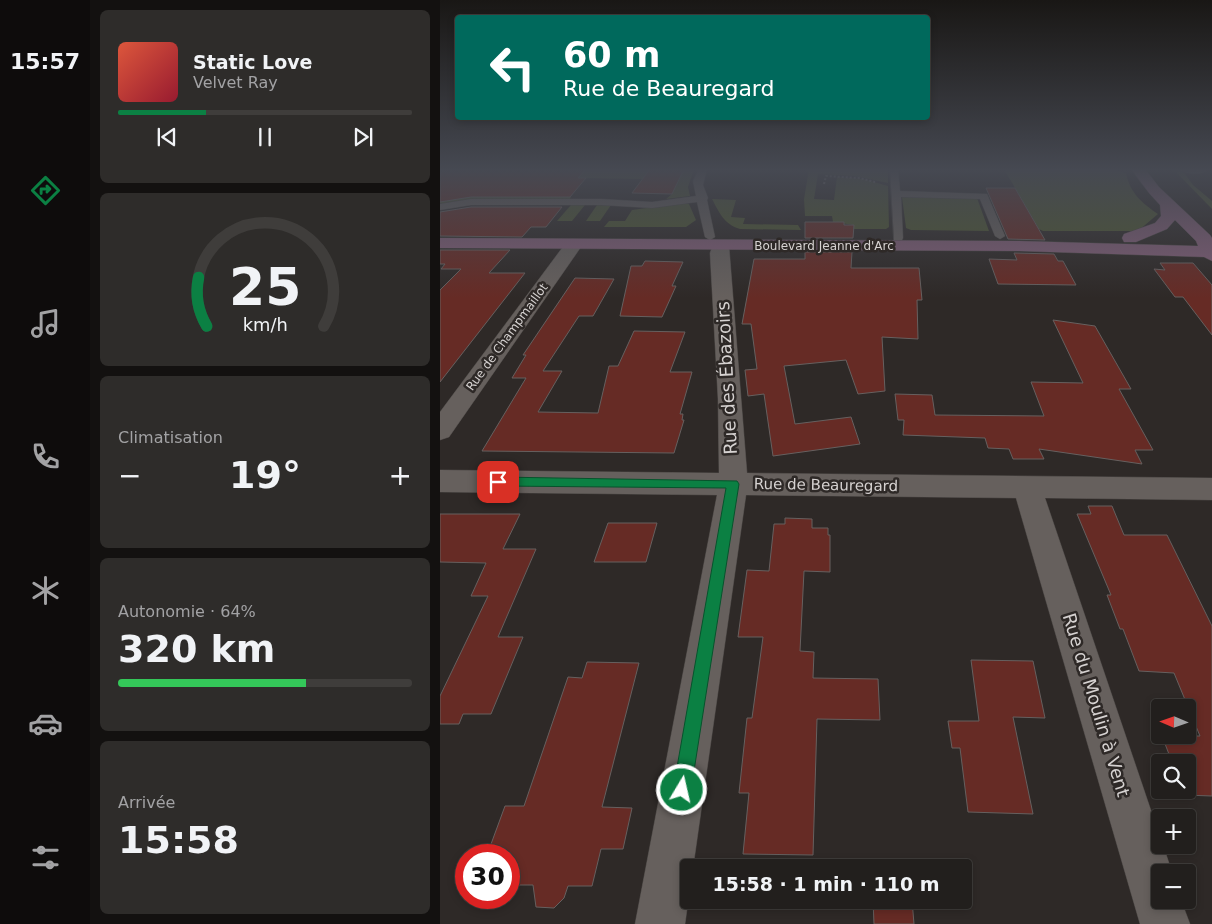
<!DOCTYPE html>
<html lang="fr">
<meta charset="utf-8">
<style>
:root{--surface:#221f1d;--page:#2e2c2a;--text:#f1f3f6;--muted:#a2a2a4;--line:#3f3d3b;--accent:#0b8043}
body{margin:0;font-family:"DejaVu Sans",sans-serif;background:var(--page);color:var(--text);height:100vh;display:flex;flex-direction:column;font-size:19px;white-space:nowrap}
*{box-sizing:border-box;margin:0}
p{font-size:16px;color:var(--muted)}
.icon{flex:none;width:28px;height:28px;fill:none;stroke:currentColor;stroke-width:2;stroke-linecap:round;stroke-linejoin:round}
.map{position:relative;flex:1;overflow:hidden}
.side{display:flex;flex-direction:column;gap:10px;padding:10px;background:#131110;width:350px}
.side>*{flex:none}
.banner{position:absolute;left:15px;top:15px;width:475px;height:105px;border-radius:5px;box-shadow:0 2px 8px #0003,0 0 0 1px var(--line);background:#00695c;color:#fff;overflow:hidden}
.needle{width:32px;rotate:272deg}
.controls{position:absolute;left:711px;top:699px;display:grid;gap:10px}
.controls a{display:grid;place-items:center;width:45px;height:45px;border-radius:5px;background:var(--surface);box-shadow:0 2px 8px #0003,0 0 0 1px var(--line);font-size:25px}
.speed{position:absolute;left:15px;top:844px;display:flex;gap:10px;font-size:25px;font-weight:700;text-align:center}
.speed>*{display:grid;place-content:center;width:65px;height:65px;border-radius:50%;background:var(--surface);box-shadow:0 2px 8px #0003,0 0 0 1px var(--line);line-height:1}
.speed .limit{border:8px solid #d22;background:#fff;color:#111}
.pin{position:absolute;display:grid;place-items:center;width:42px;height:42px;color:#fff;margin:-21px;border-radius:10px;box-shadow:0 2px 8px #0006}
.me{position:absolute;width:55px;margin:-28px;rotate:9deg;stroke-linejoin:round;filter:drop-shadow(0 0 4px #0008)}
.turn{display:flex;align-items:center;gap:18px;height:105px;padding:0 25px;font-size:22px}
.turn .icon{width:65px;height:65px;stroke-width:2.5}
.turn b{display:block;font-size:35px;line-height:42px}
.big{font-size:38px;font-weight:800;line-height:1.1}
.side .card{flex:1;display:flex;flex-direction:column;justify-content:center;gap:8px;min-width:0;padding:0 18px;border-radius:8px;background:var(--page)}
.side .dial{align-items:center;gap:0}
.dial svg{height:130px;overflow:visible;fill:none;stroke:var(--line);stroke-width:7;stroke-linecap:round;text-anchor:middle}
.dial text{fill:var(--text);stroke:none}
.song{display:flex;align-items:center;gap:15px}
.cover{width:60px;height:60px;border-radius:8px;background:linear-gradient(135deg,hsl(10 70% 55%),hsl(350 70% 35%))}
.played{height:5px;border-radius:2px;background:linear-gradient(90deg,var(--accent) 30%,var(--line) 30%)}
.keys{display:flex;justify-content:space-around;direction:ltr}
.heat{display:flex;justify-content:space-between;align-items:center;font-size:28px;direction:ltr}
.charge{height:8px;border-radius:4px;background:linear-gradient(90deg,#34c759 64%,var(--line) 0)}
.trip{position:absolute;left:240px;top:859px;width:292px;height:50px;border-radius:5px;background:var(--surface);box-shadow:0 2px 8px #0003,0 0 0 1px var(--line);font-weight:800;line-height:50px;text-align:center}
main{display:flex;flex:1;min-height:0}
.dock{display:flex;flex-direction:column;width:90px;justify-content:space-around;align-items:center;background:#0e0c0c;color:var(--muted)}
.dock .icon{width:35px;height:35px}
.dock .current{color:var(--accent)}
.dock b{font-size:22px;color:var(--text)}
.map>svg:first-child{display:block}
.green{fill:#4d5630}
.building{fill:#662b25;stroke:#66605f}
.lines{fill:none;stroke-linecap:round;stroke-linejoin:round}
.lane-casing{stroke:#484442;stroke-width:1}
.street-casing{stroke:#484442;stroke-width:1}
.secondary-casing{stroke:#484442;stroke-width:1}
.path{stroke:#878281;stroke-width:2;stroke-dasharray:2 2;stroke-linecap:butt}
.lane{fill:#66605d;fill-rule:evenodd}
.street{fill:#66605d;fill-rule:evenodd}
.secondary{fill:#7f5d75;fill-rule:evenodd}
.route{fill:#0b8043;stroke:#07532c}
.labels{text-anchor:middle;stroke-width:5;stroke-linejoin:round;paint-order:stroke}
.far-street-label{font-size:12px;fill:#d6d2d1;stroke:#2e2927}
.street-label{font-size:15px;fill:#d6d2d1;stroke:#2e2927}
.near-street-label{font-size:18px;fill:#d6d2d1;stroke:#2e2927}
</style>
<main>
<nav class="dock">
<b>15:57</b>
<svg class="icon current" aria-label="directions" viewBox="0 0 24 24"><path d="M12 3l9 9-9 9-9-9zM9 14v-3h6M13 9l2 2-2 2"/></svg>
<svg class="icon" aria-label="music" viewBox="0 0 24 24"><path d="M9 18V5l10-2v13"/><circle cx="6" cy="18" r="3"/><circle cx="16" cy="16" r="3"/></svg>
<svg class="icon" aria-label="phone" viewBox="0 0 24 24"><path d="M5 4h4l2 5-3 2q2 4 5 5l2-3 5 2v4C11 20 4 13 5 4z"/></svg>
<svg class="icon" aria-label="climate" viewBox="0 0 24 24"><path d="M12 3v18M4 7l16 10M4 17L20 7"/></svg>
<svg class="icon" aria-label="car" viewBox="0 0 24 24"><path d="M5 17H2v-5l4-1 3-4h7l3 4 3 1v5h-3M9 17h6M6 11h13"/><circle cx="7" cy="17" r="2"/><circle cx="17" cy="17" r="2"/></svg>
<svg class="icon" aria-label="filters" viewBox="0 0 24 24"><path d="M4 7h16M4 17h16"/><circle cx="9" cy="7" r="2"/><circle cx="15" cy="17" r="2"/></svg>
</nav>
<section class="side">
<div class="card">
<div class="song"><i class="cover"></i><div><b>Static Love</b><p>Velvet Ray</p></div></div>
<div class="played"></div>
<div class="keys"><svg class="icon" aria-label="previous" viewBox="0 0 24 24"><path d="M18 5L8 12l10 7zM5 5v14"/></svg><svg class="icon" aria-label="pause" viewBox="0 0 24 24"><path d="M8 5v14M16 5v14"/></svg><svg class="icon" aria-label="next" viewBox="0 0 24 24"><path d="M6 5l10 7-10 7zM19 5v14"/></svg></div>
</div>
<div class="card dial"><svg viewBox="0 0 100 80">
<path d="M14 69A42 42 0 1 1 86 69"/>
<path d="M14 69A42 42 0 0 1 9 39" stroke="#0b8043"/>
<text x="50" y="56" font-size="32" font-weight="700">25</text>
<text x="50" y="72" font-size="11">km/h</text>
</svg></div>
<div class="card"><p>Climatisation</p>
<div class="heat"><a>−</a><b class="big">19°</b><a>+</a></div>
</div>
<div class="card"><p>Autonomie · 64%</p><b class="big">320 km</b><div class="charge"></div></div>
<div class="card"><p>Arrivée</p><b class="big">15:58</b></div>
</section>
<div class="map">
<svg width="772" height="924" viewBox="0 0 772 924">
<rect width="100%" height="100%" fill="#2e2927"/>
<g class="green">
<polygon points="146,169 210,169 203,179 138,178"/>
<polygon points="244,169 254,169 248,187 250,196 226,199 232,194"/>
<polygon points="369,169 448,170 448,183 415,176 378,174 374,199 394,200 397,177 423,179 448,186 449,227 446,229 414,229 414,225 393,222 392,216 365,216 364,199"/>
<path d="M564,169H668L686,173C690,193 702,203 718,214L698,231H603L599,229Z"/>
<polygon points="734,170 742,170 753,185 772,201 772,209"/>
<polygon points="0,197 131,197 130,199 28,200 0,204"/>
<polygon points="462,197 537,198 549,231 471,230 466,228"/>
<path d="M272,199L296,200L291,217L305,218L303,224L358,225L361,230L300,229C284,224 280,214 272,199Z"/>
<polygon points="243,203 249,204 256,220 246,227 164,227 169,221 185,221 192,210"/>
<polygon points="131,205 145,205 132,221 117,221"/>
<polygon points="157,205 171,205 160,221 146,221"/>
</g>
<g class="building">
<polygon points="0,169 146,169 138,178 146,178 130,197 31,197 0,202"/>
<polygon points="210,169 244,169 232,194 192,193"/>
<polygon points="546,188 575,188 605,240 568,239"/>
<polygon points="31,207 122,207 106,227 91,227 82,237 0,236 0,212"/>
<polygon points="365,222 404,222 404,225 414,225 413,238 365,238"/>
<polygon points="0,250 70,250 49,273 85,273 0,382 0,290 21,269 1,269 5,264 0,264"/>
<polygon points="365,252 412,252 411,268 479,268 482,300 477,300 478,339 442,337 445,391 418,394 406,360 344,366 355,424 411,417 420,444 333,456 324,394 308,396 305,370 317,369 311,324 302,324 314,259 365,259"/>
<polygon points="574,253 614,254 618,261 623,261 636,285 558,284 549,259 577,260"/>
<polygon points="205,261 243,262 232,286 236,286 222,317 180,316 191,266 202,266"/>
<polygon points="720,263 753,263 772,285 772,335 743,297 735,297 714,269 725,270"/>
<polygon points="135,278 174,279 153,316 139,316 103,371 122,371 98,412 158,413 169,366 178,366 194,331 245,332 230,372 252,372 240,414 243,414 242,420 244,420 234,453 42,451 86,378 72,378 86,355 83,355"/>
<polygon points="613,320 655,326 691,389 679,389 713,450 695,450 702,464 599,449 604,459 573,459 569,449 548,448 545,438 463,435 464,420 458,420 455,394 492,395 495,415 604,416 591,382 643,383"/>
<polygon points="648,506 672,506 684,535 727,535 772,626 772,796 744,795 743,790 748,790 748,762 732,762 722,736 760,736 734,673 699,671 683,629 680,629 667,595 671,595 637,514 651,514"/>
<polygon points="0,514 80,514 63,549 96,549 58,637 83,637 51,714 23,714 19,724 0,724 0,696 48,596 31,596 46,563 0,562"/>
<polygon points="345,518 372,519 372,528 388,528 388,535 390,535 390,572 364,571 360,651 374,652 373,678 438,679 440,720 377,719 373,855 303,854 309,793 299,793 307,718 312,718 323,637 298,637 307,570 329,571 334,524 345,524"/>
<polygon points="168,523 217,523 206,562 154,562"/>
<polygon points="531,660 593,661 605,718 573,717 593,814 528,812 520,748 512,748 508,721 539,721"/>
<polygon points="147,662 199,663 162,807 192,808 183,849 161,849 152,886 128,886 124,898 114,908 96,907 93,885 69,885 69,855 47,855 65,806 84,806 128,677 142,678"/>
<polygon points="433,900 472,900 474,924 434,924"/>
</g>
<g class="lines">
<g class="lane-casing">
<g id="lane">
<polygon points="259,169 267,169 263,185 268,198 267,200 275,237 270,240 265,237 257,202 212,208 161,205 31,205 0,210 0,204 31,199 161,199 212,202 256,196 253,181"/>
<polygon points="450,169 458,169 460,191 547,194 565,236 560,239 555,236 540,199 461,197 463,238 462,240 454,240"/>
<path d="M736,169H765L766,171C760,176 742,173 736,169Z"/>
</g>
</g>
<g class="street-casing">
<g id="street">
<polygon points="134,239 140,240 143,244 9,437 0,440 0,412 128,240"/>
<polygon points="280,241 286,242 289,246 307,473 772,478 772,500 605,498 720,837 720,845 723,845 732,872 720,872 720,900 741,900 750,924 700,924 576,498 306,495 253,868 249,868 249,895 245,924 195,924 277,495 0,492 0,470 279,473 278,399 270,253 274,242"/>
</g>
</g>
<g class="secondary-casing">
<polygon id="secondary" points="691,169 705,169 719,187 770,235 772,238 772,261 764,257 579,251 0,248 0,238 579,241 758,246 756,241 735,220 727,229 696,242 684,242 682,238 684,234 715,223 721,216 720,205 709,193"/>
</g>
<polyline class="path" points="384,184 386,176 420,178 435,182"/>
<use href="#lane" class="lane"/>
<use href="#street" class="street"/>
<use href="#secondary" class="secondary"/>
</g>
<linearGradient id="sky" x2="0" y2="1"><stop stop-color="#191715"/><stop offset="0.57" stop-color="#464952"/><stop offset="1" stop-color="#464952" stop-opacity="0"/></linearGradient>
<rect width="772" height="298" fill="url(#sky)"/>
<polygon class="route" points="58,477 297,481 299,484 251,790 249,796 242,799 236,796 233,790 286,488 58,486 53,482"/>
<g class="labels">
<g class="far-street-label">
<text x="384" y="250">Boulevard Jeanne d'Arc</text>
<text transform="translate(67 337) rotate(-54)" y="4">Rue de Champmaillot</text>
</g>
<g class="street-label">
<text transform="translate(386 485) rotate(1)" y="5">Rue de Beauregard</text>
</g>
<g class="near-street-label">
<text transform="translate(287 378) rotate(-93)" y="6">Rue des Ébazoirs</text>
<text transform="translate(656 705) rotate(73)" y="6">Rue du Moulin à Vent</text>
</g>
</g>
</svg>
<div class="controls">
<a><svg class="needle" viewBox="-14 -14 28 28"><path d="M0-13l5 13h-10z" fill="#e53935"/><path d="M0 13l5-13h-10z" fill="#a2a2a4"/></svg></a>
<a><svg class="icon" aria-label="search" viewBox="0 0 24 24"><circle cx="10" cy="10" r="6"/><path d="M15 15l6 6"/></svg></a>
<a>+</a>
<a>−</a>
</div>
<div class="speed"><div class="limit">30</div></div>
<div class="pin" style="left:58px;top:482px;background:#d93025"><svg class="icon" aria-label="arrive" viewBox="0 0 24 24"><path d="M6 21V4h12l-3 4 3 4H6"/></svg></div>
<svg class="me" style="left:242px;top:790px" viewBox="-20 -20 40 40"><circle r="17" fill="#0b8043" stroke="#fff" stroke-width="3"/><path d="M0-11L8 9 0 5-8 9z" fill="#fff"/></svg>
<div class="trip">15:58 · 1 min · 110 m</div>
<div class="banner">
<div class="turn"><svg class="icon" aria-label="left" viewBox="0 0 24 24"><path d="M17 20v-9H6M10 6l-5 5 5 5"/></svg><div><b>60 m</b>Rue de Beauregard</div></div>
</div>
</div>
</main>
